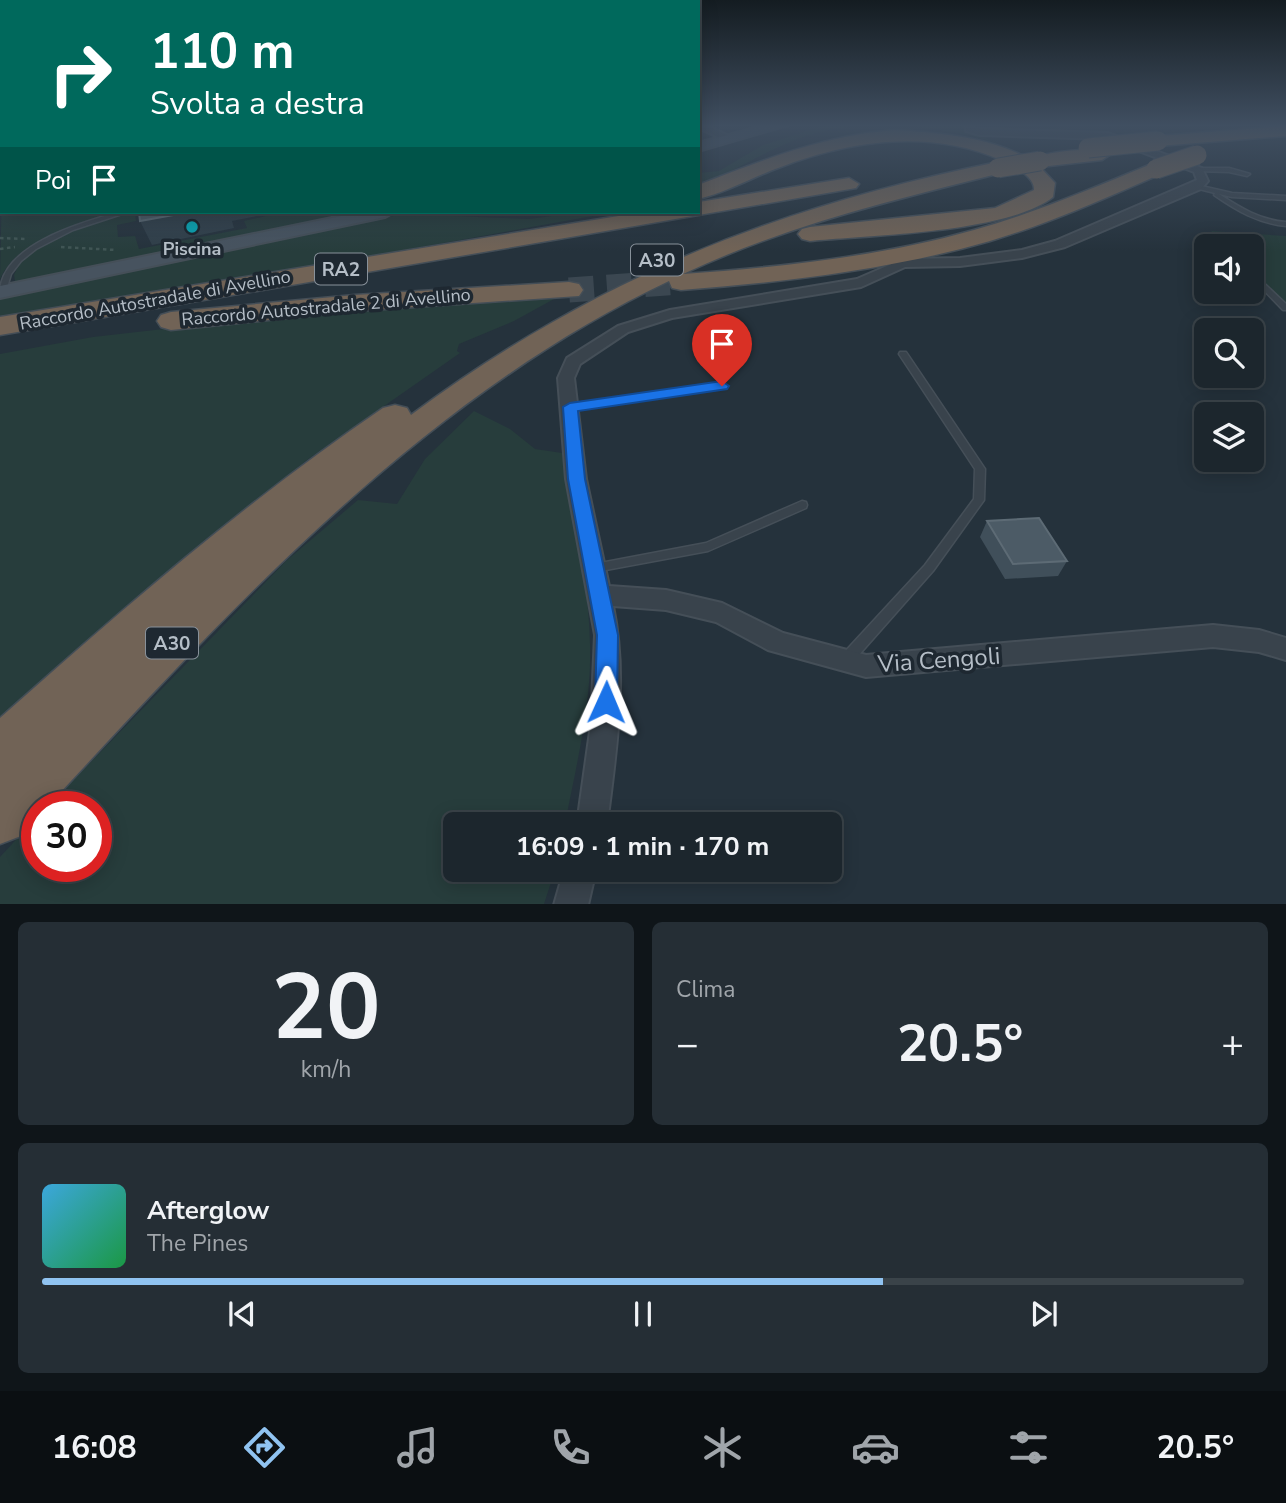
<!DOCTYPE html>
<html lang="it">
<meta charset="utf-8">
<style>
:root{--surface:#1c262d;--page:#252e35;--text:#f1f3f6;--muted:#a0a5aa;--line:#3a4349;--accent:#90c3f1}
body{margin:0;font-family:"Nunito Sans",sans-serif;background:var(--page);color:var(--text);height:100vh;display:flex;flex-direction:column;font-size:26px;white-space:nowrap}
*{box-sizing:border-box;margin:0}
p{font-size:23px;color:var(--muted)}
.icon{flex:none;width:38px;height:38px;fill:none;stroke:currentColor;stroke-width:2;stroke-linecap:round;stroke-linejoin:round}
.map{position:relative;height:904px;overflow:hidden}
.panel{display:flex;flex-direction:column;gap:18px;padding:18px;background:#0f1519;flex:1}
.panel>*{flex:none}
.top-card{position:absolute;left:0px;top:0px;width:700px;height:214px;box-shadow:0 4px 18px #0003,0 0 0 2px var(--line);background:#00695c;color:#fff;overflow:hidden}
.controls{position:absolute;left:1194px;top:234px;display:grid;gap:14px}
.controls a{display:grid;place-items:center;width:70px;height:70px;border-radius:10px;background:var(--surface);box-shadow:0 4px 18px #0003,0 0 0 2px var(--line);font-size:35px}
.speed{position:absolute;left:21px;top:791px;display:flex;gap:14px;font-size:35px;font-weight:700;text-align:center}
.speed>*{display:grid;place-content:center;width:91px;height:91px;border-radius:50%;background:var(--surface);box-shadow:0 4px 18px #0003,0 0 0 2px var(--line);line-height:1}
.speed .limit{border:10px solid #d22;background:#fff;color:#111}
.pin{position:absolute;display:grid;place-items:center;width:60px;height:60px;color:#fff;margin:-72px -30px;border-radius:50% 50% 50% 0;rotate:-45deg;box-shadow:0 0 7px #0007}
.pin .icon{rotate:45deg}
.me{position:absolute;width:77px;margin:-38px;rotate:1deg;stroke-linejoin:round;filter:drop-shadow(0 0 5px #0008)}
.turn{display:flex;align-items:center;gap:24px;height:147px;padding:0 35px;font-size:32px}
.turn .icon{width:91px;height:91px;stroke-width:2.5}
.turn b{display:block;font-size:49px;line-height:60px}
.then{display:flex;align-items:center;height:66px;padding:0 35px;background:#0003;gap:14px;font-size:26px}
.big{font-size:52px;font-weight:700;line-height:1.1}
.panel .widget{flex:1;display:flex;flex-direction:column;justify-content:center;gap:10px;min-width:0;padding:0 24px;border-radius:10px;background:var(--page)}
.panel .dial{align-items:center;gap:0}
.dial b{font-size:91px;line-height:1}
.song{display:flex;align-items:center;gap:21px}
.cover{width:84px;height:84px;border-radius:10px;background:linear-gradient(135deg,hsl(200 70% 55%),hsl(140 70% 35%))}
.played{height:7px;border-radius:4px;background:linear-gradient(90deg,var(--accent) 70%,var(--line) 70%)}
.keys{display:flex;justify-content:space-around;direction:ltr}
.heat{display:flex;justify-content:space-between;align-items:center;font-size:38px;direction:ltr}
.panel .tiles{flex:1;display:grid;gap:18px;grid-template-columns:1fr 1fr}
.widget:last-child{grid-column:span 2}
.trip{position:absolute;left:443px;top:812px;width:399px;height:70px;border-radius:10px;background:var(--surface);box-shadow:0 4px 18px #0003,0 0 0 2px var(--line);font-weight:700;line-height:70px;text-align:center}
.tab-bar{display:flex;height:112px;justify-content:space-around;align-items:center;background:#0b0f12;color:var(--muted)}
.tab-bar .icon{width:49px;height:49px}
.tab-bar .on{color:var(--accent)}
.tab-bar b{font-size:32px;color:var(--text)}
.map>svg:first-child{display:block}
.green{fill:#273d3c}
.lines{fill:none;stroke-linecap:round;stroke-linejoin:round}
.highway-tunnel{stroke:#3b4751;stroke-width:25;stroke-dasharray:25 13;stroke-linecap:butt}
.lane-casing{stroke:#454f58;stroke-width:3}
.street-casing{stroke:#454f58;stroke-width:4}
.secondary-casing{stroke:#454f58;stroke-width:4}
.highway-casing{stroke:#444e57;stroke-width:3}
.path{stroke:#405554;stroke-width:2.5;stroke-dasharray:3.5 3.5;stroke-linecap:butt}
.lane{fill:#39434c;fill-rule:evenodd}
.street{fill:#39434c;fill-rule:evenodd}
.secondary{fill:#47535f;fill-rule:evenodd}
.highway{fill:#716356;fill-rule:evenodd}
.highway-bridge-casing{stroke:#444e57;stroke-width:21;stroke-linecap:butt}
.highway-bridge{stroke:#716356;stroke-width:19}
.wall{fill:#404f5a}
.shaded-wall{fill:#303f49}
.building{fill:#4c5b66;stroke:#5d6b75;stroke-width:2}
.route{fill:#1a73e8;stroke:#114b97;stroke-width:2}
.culture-dot{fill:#0f9aa8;stroke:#1e2831;stroke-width:2.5}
.labels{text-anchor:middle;stroke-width:7;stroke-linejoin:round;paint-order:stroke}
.far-poi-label{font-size:18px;font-weight:bold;fill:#b5bec7;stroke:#1e2831}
.far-street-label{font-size:18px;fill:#b5bec7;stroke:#1e2831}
.shield{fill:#1e2831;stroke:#88919a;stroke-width:2}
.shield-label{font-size:19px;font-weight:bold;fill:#b5bec7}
.near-street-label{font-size:24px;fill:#b5bec7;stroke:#1e2831}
</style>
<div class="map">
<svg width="1286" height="905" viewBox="0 0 1286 905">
<rect width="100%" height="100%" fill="#25323c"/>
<g class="green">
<path d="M826,125H965L969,132L998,143C936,125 857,115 795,140C762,153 731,173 698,187V173L719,171L763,145Z"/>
<path d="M2,183V212H115C77,233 21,234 0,279Z"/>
<path d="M285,212H364L20,283L15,281L14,275C29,238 90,223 125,214H135L136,221L117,225L118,237L135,236L139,249L247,228L244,221Z"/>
<polygon points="583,212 615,212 0,323 0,298 403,214 529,219"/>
<polygon points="1211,231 1286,236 1286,303 1251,269 1251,247 1228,247"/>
<polygon points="521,297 554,299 514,321 459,344 457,351 460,353 307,460 148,591 0,725 0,354 93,337 243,320"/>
<path d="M474,411L510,429L535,449L562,453C572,517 589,579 590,644C592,704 576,766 565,824H455V870H555L544,904L0,905V857L37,817V866H96V807H47L286,561L358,500L397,504L425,459Z"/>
</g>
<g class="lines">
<polyline class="highway-tunnel" points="569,290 681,282"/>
<g class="lane-casing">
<g id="lane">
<polygon points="1198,168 1229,168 1250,174 1247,176 1229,172 1196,171 1196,169"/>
<path d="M1197,185L1232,193L1286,196V200L1232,197L1219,194C1241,208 1260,220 1286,222V226C1258,223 1237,211 1214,195L1215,193L1195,188L1194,187Z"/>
<path d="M119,212H128L73,230L36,249L21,261L11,274L6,291L0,293C0,245 83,222 119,212Z"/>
<polygon points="1251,271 1286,304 1286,310 1283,310 1251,277"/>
<polygon points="900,352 906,352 985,469 984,500 933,571 850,665 845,667 840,665 839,661 840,657 925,565 974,499 975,469 899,354"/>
<polygon points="722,383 726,386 725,388 570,410 566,407 570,404"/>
<polygon points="802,501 806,502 807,505 806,508 708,551 595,572 591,571 589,568 591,565 595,564 706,543"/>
</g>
</g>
<g class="street-casing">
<g id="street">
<polygon points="698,125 706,125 735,139 727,141 698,128"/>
<path d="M966,125H974V128L980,129L1108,133L1202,168L1208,181L1201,189L1065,247L1022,258L960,266L905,267L861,287L672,318L628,332L580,364L574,378L586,479L609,586L666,590L722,603L783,633L866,655L1213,625L1259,630L1286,638V660L1259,652L1213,647L866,677L768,650L716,622L666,610L613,606C628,677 616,752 607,824H577L591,724L595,635L566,479L558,378L567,358L618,326L670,310L857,279L903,259L960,258L1022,250L1055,241L1197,180L1194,172L1107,139L980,135L966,131Z"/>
<rect x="0" y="152" width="2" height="6"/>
<polygon points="564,870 596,870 588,905 554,905"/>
</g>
</g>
<g class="secondary-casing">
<g id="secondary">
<polygon points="766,125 788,125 698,151 698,143"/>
<polygon points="361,212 394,212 385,217 0,298 0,286"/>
</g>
</g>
<g class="highway-casing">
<g id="highway">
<polygon points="1286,126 1286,136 1158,146 1149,141 1158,136"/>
<path d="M895,130C940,133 991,137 1031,160C1039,152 1104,145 1111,154L1102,160L1040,167L1055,183L1053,197C1008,233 870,235 810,241L802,239L798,234L802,229L810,227L995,208L1034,190C1035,176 1012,165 1001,160C928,128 848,141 778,168C751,178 725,193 698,199V185C763,160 825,135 895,130Z"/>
<path d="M998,162L1008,168L1005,172C894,200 787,225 683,274C780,267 879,257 974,230C1034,213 1091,189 1149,165L1156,163L1166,169L1163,173C1106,198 1050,223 990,241C889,270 785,282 681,290L672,288L669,281C423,397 229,610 47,807H37V818L21,836L0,844V718C124,608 245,502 383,408L395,405L407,408L411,415C594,279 776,207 998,162Z"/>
<polygon points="849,178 859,184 856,188 0,335 0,317 643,212 698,212 699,202"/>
<polygon points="569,282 579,284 583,290 579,296 355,311 171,330 161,327 157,321 161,315 171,312 355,295"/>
</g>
</g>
<g class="path">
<polyline points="0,238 26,239"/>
<polyline points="61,247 116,250"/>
<polyline points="0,249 15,247"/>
</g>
<use href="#lane" class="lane"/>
<use href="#street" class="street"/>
<use href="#secondary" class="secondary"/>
<use href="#highway" class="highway"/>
<g class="highway-bridge-casing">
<g id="highway-bridge">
<polyline points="1088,148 1158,141"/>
<polyline points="998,168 1040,161"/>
<polyline points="1156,169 1197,155"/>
</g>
</g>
<use href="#highway-bridge" class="highway-bridge"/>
</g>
<polygon class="wall" points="987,521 1067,561 1058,576 1005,579 980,537"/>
<polygon class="shaded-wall" points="190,212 277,212 232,221 234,228 152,245 140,221"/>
<g class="building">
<polygon points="139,212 190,212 140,221"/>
<polygon points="1039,518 1067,561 1013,564 987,521"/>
</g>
<linearGradient id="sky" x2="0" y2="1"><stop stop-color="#141c21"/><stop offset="0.5" stop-color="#404f61"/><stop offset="1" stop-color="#404f61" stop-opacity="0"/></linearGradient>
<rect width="1286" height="251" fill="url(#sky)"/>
<polygon class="route" points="722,381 729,386 727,389 578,411 585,479 618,635 617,702 614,709 606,712 598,709 595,702 597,635 568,479 563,407 570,403"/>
<circle class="culture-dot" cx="192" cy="227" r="7"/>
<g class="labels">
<g class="far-poi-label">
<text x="192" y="255">Piscina</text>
</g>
<g class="far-street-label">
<text transform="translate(155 300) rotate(-10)" y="6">Raccordo Autostradale di Avellino</text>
<text transform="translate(326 307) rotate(-5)" y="6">Raccordo Autostradale 2 di Avellino</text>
</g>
<g class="shield">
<rect x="631" y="244.5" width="52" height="31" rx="5"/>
<rect x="315" y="253.5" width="52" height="31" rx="5"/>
<rect x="146" y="627.5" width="52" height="31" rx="5"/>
</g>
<g class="shield-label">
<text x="657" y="267">A30</text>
<text x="341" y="276">RA2</text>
<text x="172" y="650">A30</text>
</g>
<g class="near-street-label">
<text transform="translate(939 660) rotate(-4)" y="8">Via Cengoli</text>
</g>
</g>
</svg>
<div class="controls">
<a><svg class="icon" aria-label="sound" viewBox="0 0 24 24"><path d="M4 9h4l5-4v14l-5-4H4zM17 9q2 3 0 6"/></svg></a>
<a><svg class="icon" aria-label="search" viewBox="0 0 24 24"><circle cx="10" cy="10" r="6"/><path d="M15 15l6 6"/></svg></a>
<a><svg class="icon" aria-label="layers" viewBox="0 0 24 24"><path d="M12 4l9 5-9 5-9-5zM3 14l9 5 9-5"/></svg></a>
</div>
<div class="speed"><div class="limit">30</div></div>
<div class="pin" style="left:722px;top:386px;background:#d93025"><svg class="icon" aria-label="arrive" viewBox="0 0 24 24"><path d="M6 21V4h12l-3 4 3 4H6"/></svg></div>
<svg class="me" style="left:606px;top:702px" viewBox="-20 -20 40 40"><path d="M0-17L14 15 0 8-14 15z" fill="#1a73e8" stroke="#fff" stroke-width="4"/></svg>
<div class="trip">16:09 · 1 min · 170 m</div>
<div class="top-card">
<div class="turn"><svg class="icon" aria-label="right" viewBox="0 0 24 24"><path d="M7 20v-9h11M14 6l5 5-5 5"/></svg><div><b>110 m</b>Svolta a destra</div></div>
<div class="then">Poi<svg class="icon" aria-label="arrive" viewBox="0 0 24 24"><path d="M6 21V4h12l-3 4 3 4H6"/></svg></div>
</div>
</div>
<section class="panel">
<div class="tiles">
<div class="widget dial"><b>20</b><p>km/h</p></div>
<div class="widget"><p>Clima</p>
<div class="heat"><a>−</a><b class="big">20.5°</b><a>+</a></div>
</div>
<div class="widget">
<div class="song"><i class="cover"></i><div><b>Afterglow</b><p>The Pines</p></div></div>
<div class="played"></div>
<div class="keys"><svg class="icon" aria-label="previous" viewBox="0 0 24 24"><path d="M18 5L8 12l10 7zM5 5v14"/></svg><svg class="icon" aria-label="pause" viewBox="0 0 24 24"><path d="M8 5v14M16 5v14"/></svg><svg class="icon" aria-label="next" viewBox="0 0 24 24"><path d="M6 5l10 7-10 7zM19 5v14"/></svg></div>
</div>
</div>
</section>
<nav class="tab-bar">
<b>16:08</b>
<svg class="icon on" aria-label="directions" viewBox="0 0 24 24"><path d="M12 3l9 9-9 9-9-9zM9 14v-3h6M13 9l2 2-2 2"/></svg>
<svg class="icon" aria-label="music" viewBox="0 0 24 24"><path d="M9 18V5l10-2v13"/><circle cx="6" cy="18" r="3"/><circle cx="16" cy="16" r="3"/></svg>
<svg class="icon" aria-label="phone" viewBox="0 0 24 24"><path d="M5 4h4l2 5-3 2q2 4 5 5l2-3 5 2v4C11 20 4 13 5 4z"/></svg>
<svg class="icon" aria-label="climate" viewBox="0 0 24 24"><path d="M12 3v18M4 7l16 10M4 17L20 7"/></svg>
<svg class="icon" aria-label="car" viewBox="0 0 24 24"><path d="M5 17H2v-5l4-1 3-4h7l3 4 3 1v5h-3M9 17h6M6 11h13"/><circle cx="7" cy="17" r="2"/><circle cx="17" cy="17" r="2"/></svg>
<svg class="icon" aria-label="filters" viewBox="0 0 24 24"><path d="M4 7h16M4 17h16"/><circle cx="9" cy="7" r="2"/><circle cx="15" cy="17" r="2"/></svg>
<b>20.5°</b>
</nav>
